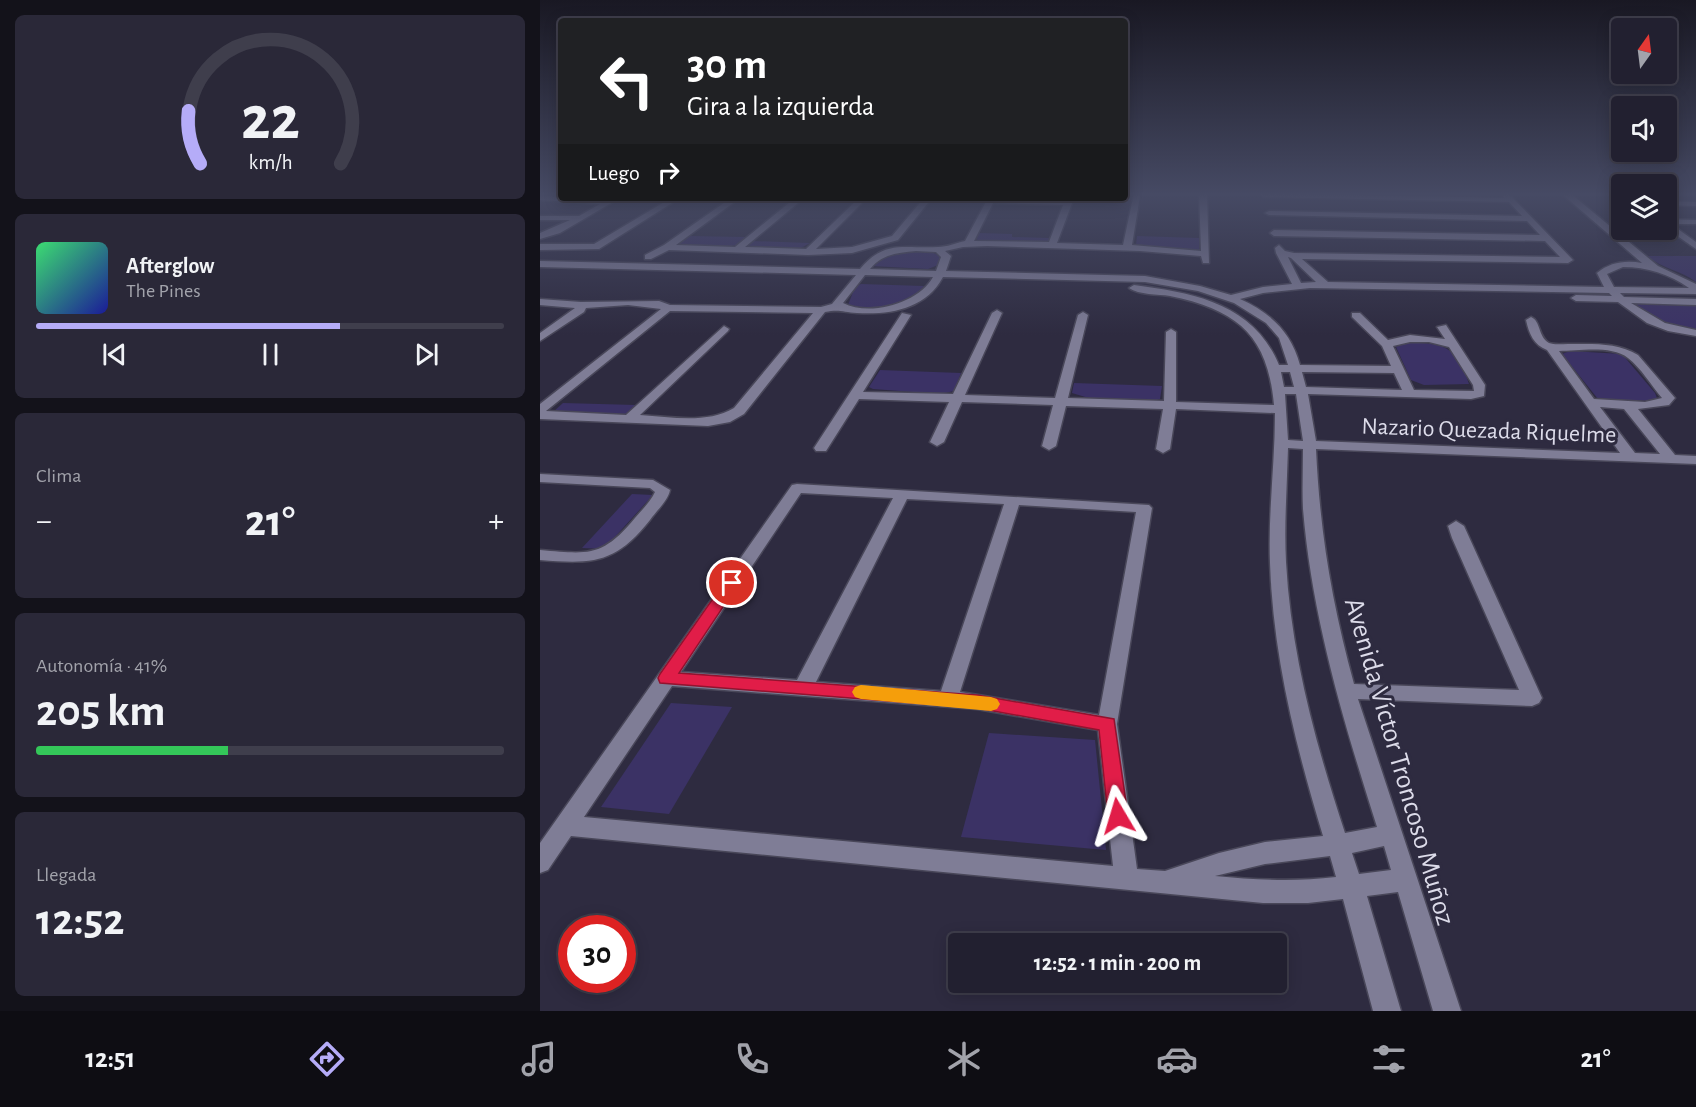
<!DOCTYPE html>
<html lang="es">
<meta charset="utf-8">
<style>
:root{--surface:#222030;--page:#2a2838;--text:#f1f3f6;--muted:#a2a3ab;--line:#3f3e4c;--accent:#b5acf8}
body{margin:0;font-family:"Alegreya Sans",sans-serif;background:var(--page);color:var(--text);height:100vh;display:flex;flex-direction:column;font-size:22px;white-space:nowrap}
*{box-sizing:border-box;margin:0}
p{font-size:20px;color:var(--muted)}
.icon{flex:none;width:33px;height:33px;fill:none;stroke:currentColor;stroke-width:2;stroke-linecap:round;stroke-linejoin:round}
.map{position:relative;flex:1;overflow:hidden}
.drawer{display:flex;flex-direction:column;gap:15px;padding:15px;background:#13121a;width:540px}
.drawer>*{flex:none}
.guide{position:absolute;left:18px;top:18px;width:570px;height:183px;border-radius:6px;box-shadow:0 3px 15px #0003,0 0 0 2px var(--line);background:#202124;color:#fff;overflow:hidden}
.needle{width:39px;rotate:14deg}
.buttons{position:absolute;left:1071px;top:18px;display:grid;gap:12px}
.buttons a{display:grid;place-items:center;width:66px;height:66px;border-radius:6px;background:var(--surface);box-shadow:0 3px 15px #0003,0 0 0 2px var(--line);font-size:30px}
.speed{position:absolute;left:18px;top:915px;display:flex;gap:12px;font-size:30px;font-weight:700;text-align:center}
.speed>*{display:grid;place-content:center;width:78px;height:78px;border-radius:50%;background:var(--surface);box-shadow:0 3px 15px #0003,0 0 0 2px var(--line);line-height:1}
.speed .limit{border:9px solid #d22;background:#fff;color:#111}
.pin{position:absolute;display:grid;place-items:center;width:51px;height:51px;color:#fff;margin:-26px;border:3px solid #fff;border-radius:50%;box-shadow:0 2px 6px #0007}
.me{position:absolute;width:66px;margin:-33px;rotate:353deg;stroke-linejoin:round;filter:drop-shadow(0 0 4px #0008)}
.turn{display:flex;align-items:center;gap:21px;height:126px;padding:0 30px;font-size:27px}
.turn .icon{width:78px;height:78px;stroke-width:2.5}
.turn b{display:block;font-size:42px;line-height:51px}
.then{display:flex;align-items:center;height:57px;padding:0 30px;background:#0003;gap:12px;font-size:22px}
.big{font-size:45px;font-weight:700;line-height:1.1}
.drawer .card{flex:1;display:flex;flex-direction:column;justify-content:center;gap:9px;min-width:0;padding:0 21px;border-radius:9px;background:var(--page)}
.drawer .dial{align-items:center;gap:0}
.dial svg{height:156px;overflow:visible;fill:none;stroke:var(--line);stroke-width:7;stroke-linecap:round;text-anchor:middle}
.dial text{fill:var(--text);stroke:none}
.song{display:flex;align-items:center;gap:18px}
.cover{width:72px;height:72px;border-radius:9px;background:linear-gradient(135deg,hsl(140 70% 55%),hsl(240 70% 35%))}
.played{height:6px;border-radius:3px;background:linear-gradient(90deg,var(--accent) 65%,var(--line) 65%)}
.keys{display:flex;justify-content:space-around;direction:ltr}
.heat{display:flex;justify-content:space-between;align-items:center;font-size:33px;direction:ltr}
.charge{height:9px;border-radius:4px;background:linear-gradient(90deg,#34c759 41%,var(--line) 0)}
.trip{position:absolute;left:408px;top:933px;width:339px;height:60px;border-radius:6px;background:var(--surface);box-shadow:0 3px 15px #0003,0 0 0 2px var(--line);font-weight:700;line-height:60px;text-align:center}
.tabs{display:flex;height:96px;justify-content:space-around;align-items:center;background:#0e0d13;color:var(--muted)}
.tabs .icon{width:42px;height:42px}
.tabs .active{color:var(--accent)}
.tabs b{font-size:27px;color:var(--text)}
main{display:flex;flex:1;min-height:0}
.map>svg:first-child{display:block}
.green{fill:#3b3265}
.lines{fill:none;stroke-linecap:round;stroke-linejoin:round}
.street-casing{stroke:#494759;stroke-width:3}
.street{fill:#7f7d96;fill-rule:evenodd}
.route{fill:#e11d48;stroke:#92132f;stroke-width:1.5}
.slow{fill:#f59e0b}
.labels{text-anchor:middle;stroke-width:6;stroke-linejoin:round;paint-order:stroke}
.street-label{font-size:24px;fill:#dcdbe9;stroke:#2e2b40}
.near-street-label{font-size:28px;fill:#dcdbe9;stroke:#2e2b40}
</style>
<main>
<section class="drawer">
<div class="card dial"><svg viewBox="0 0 100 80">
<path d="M14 69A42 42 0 1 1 86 69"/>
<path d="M14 69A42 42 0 0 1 8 42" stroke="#b5acf8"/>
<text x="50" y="56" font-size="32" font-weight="700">22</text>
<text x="50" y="72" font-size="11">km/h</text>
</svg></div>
<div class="card">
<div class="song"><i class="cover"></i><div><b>Afterglow</b><p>The Pines</p></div></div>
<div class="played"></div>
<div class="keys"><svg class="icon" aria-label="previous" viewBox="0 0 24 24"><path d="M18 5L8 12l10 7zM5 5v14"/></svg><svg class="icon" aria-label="pause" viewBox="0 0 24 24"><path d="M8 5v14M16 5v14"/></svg><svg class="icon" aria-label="next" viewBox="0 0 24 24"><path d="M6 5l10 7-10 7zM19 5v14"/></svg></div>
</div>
<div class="card"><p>Clima</p>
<div class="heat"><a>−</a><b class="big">21°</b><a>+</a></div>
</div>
<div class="card"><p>Autonomía · 41%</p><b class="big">205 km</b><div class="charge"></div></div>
<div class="card"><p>Llegada</p><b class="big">12:52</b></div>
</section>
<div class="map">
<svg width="1156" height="1011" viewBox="0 0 1156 1011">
<rect width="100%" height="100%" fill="#2e2b40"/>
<g class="green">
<polygon points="438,233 472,234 472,237 509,238 508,243 440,242 435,238"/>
<polygon points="149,236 206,237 196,245 187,247 136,246"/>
<polygon points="597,236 659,238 659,251 596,245"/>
<polygon points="212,241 270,243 259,249 205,247"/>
<polygon points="367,250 390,251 401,257 398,265 388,269 332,266 344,256"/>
<path d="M1107,256H1156V282C1141,270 1122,269 1107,256Z"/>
<path d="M321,284L384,286C367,309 335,311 308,305L315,287Z"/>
<path d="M1096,304L1156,306V329C1134,327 1111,321 1096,304Z"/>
<path d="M862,343C900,343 916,342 929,384L884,385L871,380L856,347Z"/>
<polygon points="1030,351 1082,354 1115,393 1118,401 1058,399 1022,354"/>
<polygon points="340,370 421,373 414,391 400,394 333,389 329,387"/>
<polygon points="534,383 622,386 620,399 614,401 552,399 532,393"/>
<polygon points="23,403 96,405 86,414 13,412"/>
<polygon points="92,494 113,495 64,549 42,548"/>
<polygon points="131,703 192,707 129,814 61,807"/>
<polygon points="449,733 555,740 566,850 421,837"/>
</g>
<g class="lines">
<g class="street-casing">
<g id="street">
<path d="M594,193H603L600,196L592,245L661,251L659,193H667L669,263H663L661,256L600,251L447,246L423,247L405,251L411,256L406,271L605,276L660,286L691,295L723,287L752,284L736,253L735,248L739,245L745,251L754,253L1020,257L1005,241L734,236L730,233L734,230L1000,235L987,221L729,215L725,213L729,211L982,216L969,202L724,197L720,195L722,193L964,198L962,193H968L1033,260L1028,263L762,259L788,282L1064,287L1057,273C1070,262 1086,260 1102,263L1022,194L1030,193L1118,266L1156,284V294L1080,293L1084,297L1156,299V305L1091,303L1125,323L1156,330V336L1128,331L1107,323L1078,302L1036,301L1031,298L1036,295L1072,296L1069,293L770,288L723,293L700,299C731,313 751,332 760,365L851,366L842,346L812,317V313H820L848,340L870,335L905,339L897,327L906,325L945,385L944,396L931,399L768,394L776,441L1080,453L1007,350C994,345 989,334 986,320L991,317C1001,321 998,337 1009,343C1014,345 1022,344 1028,344C1052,344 1077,342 1098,355L1135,398L1129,405L1098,409L1135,455L1156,456V464L776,449C780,534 792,603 814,684L979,690L912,538L908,526L916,521L924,526L1002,698L999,703L992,706L818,699L921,1011H893L858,892L827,896L861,1011H833L803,899L768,903H723L31,836L8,870L0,873V843L252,485L257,484L609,505L612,508L577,724L597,869L625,871L679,853L725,842L783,836C756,747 733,656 730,563C728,513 735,463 735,413L636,409L630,449L623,453L616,449L623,409L526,406L516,446L509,450L502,446L513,405L422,402L404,442L397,446L390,442L409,402L319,399L286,451H276L274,448L362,313L371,315L323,392L413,394L452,313L457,310L462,313L425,395L515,398L538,315L543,312L548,315L528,398L624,401L626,332L631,329L636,332V402L734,405C728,337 699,310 630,296C618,294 599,295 589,288L594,285C654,293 713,303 739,365H748L739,338L726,323L694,303L658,291L605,282L403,277C386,309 350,315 317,313C303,312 299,309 285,312L204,414L190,422L168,426L0,419V404L121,309L88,305L46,308L44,312L0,341V333L35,308L0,305V299L41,302L119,301L130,305L281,307L292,304L316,275L0,267V261L320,269C345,239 364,249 398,247C407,247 416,243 425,241L448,198L525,201L526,198H534L517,243L583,245ZM453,203L523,205L509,242L434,241ZM376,251L396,252L401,257L396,271L330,269C342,254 357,253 376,251ZM748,257L751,258L776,282L761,283ZM1083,267C1107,267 1129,274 1149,288L1074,287L1067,274ZM325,275L393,277C379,303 330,317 303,303ZM130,311L273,313L194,408C167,424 132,417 100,415L188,331L189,329L184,326L86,415L6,411ZM889,342L909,347L933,385L934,391L874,390L853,346L870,342ZM1019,351C1039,351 1071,345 1088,358C1101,368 1111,385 1122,398L1105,402L1054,399ZM741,372H750L754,387H744ZM762,372L854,373L862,390L766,387ZM745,394H756L763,441L748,440ZM1060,407L1084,409L1120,454L1095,453ZM748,448L763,449C763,469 762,489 763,509C772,618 804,723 837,827L805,833C776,745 751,655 746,562C744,524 747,486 748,448ZM261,493L353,498L257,680L141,672ZM367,499L464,504L401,691L276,682ZM479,505L596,512L559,715L420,692ZM132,686L437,709L558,730L573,866L44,817ZM844,846L851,870L819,874L812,853ZM790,856L796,877C755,882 716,880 675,876L725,864Z"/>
<polygon points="0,196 69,200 73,202 20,233 0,239 0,233 30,220 0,220 0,216 39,216 60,204 0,200"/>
<polygon points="131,198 140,198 59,249 0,250 0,244 54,244"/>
<polygon points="191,198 200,198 136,245 195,247 255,198 264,198 205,247 266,249 319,198 327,198 276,249 312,247 352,236 384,198 392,198 358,240 312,253 268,255 129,250 111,259 105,259 105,255 124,245"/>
<polygon points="1126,201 1156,202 1156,206 1126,205"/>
<polygon points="1126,219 1156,220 1156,224 1131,224 1156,242 1156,249 1126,228"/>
<path d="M0,474L113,480L130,490C128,501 116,511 110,520C75,564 53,564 0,560V550C48,554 62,558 95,518C102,510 111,501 115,492L110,488L0,482Z"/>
</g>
</g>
<use href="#street" class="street"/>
</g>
<linearGradient id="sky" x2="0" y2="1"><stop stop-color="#191823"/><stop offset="0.58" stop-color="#464a64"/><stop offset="1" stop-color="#464a64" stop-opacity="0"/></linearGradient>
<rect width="1156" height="335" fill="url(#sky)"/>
<polygon class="route" points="192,578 199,583 139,673 437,695 574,719 588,816 585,823 578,825 571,823 568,816 559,730 437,708 120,683 118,678 120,674 186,580"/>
<polygon class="slow" points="321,685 451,697 457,699 460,704 457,709 451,711 321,699 315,697 312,692 315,687"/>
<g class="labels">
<g class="street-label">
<text transform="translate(949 430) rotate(2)" y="8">Nazario Quezada Riquelme</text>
</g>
<g class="near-street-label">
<text transform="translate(861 761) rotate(74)" y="10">Avenida Víctor Troncoso Muñoz</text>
</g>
</g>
</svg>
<div class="buttons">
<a><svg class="needle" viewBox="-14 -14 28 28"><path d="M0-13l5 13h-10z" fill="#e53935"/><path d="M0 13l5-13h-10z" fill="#a2a3ab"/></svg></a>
<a><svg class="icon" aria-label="sound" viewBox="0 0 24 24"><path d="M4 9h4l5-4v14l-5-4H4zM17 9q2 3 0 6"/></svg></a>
<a><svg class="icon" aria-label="layers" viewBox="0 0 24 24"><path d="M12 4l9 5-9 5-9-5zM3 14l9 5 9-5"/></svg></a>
</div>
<div class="speed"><div class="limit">30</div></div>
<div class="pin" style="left:192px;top:583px;background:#d93025"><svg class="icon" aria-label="arrive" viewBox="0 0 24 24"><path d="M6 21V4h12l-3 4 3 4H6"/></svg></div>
<svg class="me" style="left:578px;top:816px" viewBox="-20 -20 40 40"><path d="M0-17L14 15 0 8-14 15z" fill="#e11d48" stroke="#fff" stroke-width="4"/></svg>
<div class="trip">12:52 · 1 min · 200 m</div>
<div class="guide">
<div class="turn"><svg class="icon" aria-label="left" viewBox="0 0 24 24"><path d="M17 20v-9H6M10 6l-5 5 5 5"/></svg><div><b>30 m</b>Gira a la izquierda</div></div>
<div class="then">Luego<svg class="icon" aria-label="right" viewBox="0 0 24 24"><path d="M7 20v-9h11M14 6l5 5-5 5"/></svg></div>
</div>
</div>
</main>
<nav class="tabs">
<b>12:51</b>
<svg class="icon active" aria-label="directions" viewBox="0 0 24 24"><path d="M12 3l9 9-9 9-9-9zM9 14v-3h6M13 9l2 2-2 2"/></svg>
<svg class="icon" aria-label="music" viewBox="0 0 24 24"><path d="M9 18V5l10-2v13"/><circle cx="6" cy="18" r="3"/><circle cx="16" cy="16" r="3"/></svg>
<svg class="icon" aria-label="phone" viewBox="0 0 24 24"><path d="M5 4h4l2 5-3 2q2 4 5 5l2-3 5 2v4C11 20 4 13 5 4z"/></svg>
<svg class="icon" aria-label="climate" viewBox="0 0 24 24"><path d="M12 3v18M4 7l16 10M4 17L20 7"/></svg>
<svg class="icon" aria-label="car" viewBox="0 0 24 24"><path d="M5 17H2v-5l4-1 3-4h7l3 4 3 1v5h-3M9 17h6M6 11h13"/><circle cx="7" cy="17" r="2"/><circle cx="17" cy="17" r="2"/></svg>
<svg class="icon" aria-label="filters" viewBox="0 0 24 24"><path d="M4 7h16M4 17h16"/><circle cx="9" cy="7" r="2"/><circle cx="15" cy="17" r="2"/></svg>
<b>21°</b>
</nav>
